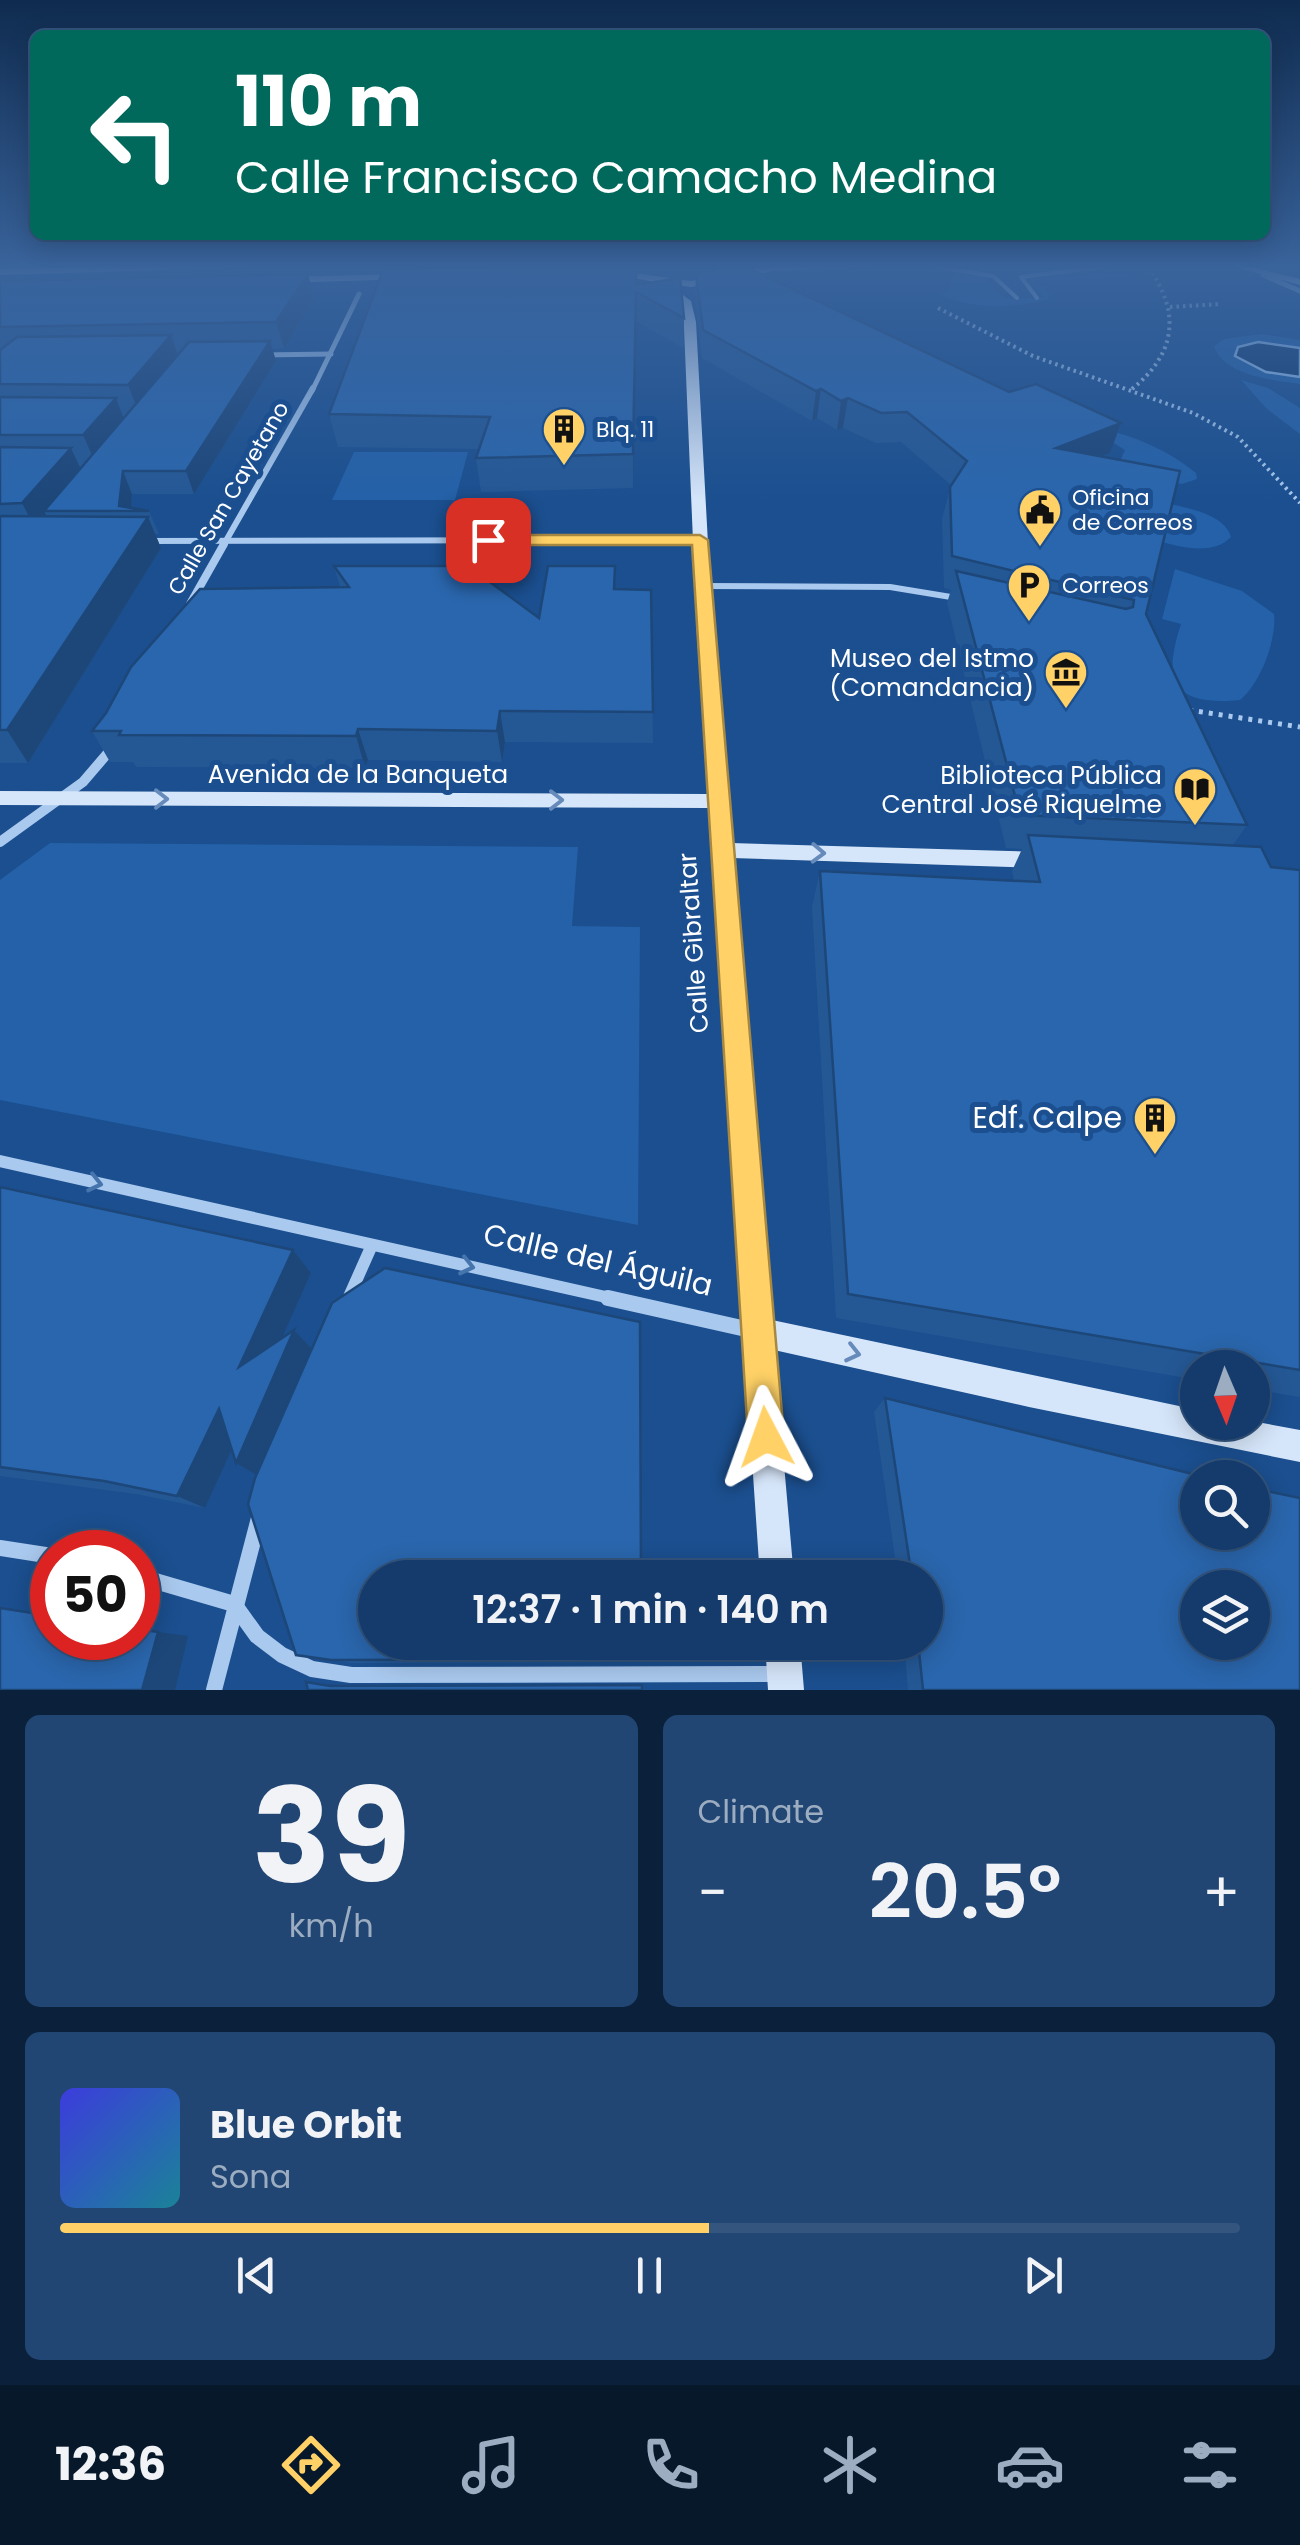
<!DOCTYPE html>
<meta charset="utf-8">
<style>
:root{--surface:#143b6b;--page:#214673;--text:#f1f3f6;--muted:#9dadc1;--line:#33557e;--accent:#ffd166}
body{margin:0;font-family:Poppins,sans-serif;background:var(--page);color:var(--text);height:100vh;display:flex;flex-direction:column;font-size:38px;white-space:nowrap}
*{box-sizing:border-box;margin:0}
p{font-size:32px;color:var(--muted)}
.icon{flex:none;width:55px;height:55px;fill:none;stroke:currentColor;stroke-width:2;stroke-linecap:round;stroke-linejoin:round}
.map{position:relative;height:1690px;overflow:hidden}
.sheet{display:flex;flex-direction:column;gap:25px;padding:25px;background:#0b203b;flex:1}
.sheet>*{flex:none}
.top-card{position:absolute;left:30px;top:30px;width:1240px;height:210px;border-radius:15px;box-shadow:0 5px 25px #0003,0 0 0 2px var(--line);background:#00695c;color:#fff;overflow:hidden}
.needle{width:65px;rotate:178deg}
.controls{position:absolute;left:1180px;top:1350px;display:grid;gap:20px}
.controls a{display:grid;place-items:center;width:90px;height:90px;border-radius:50%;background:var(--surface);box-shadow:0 5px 25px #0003,0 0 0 2px var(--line);font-size:50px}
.speed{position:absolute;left:30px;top:1530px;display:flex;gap:20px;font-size:50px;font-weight:700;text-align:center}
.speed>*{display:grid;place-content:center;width:130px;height:130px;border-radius:50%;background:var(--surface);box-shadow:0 5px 25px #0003,0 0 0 2px var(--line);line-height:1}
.speed .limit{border:15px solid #d22;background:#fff;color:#111}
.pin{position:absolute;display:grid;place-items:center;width:85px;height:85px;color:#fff;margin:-42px;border-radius:20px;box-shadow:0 5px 15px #0006}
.me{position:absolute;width:110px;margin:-55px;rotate:356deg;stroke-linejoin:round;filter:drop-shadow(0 0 8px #0008)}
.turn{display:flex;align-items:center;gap:35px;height:210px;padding:0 40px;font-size:45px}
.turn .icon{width:130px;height:130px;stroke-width:2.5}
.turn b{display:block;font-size:70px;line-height:85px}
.big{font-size:75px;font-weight:600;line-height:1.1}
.sheet .card{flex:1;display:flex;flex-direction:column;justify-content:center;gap:15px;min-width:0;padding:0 35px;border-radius:15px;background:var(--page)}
.sheet .dial{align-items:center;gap:0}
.dial b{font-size:130px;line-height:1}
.song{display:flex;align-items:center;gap:30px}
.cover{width:120px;height:120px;border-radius:15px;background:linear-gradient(135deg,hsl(240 70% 55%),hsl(190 70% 35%))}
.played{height:10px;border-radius:5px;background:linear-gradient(90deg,var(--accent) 55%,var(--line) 55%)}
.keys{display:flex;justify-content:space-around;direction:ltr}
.heat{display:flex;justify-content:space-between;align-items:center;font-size:55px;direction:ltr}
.sheet .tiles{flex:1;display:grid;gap:25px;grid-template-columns:1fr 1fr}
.card:last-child{grid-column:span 2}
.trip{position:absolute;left:358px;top:1560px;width:585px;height:100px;border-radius:50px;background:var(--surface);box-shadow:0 5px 25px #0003,0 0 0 2px var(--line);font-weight:600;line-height:100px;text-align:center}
.tabs{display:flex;height:160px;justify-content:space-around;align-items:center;background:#08182b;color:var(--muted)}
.tabs .icon{width:70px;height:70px}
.tabs .current{color:var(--accent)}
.tabs b{font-size:45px;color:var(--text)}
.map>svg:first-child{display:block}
.green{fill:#2461a8}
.water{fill:#123a6d;stroke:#9cc4f0;stroke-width:2.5}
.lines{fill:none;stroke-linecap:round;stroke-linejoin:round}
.path-far1{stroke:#a9c9ee;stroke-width:4;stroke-dasharray:2.5 4;stroke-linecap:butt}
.path{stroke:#a9c9ee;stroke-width:5;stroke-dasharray:4 6;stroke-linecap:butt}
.lane-far1{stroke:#a9c9ee;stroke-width:4}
.lane{stroke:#a9c9ee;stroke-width:6}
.street-far5{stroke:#a9c9ee;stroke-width:5}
.street-far4{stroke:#a9c9ee;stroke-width:6}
.street-far3{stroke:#a9c9ee;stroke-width:8}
.street-far2{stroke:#a9c9ee;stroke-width:10}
.street-far1{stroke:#a9c9ee;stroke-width:12}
.street{stroke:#a9c9ee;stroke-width:16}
.secondary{fill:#d6e6fa;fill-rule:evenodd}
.wall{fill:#245895}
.shaded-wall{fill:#1d4779}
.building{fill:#2a66ad;stroke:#1d4779;stroke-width:2.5;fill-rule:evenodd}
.oneway{stroke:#668bba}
.oneway2{stroke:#4674ac}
.route{fill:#ffd166;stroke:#a68842;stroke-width:2.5}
.labels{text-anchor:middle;stroke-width:10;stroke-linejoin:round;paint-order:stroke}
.far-poi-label{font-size:22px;fill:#fff;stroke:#1b4f8f;text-anchor:start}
.far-street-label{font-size:22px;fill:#fff;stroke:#1b4f8f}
.poi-label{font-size:25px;fill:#fff;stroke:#1b4f8f;text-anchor:end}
.street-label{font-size:25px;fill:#fff;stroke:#1b4f8f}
.near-poi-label{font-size:30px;fill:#fff;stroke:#1b4f8f;text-anchor:end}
.near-street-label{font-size:30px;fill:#fff;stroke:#1b4f8f}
</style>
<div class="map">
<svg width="1300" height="1690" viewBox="0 0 1300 1690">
<rect width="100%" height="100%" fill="#1b4f8f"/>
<g class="green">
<path d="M1122,273L1131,277L1041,281L1038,283L1050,294L1047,300C1013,308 974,310 941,295L950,287L953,275L984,277L1004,298H1044L1030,279Z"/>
<path d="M1262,334L1300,340V348L1272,342L1246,343L1266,372L1300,377V384C1273,380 1224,376 1214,346L1224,339Z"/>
<polygon points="1241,380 1268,388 1300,408 1300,434 1267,409"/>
<path d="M1102,429C1136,436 1169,451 1196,473L1197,479L1182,484L1115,472L1125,450L1094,431Z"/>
<polygon points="354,452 468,452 455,500 332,500"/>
<path d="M1166,503C1187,508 1225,514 1231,537C1213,556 1180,547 1158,541Z"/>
<path d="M1175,569L1242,591L1274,614C1277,640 1260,684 1240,700C1175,706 1161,684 1181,624L1162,619Z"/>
<polygon points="50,843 578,847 572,926 640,927 638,1225 0,1100 0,880"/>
</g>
<polygon class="water" points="1258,342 1300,348 1300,377 1266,372 1235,356 1238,347"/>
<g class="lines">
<g class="path-far1">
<polyline points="1170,307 1221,304"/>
<polyline points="938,308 1033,356 1193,413 1238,437 1300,503"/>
<path d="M1132,389C1173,356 1181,318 1153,274"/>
<polyline points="628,437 647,437"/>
</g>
<polyline class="path" points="1189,710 1300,727"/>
<g class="lane-far1">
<polyline points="925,265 993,276 1017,298"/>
<polyline points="1037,298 1021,277 1116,265"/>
</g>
<polyline class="lane" points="703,586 890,587 957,598"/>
<g class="street-far5">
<polyline points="1263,275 1300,291"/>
<polyline points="261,355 331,354"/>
<polyline points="312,391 359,294"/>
</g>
<g class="street-far4">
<polyline points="146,541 700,540"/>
<polyline points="223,546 313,388"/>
</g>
<polyline class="street-far3" points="190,604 224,544"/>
<polyline class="street-far2" points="0,842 83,782 113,747"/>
<g class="street-far1">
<polyline points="0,1161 619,1300"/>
<polyline points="348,1299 372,1245"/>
</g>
<g class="street">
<polyline points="608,1298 755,1331"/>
<polyline points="0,1548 52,1556"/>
<polyline points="138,1576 234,1604 257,1636 282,1655 312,1669 351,1675 776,1674"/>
<polyline points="214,1690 259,1518"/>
</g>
<g class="secondary">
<polygon points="175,265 316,265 0,275 0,269"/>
<polygon points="773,265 920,265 773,271 691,287 668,284 691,301 696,322 713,636 731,843 1043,852 1050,855 1053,860 1050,865 1043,868 732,858 772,1320 1198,1410 1198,1422 1252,1421 1300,1430 1300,1462 1029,1407 774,1350 794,1578 760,1578 708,808 0,805 0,791 708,794 697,636 683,304 655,282 607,273 612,270 691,281"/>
<polygon points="1228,265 1244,265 1300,279 1300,285"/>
<polygon points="403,274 406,279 282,283 277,280 282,277"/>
<polygon points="765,1642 800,1642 804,1690 768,1690"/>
</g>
</g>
<g class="wall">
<polygon points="308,274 314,299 284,348 272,349 276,361 194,494 132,494 131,508 149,511 159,534 155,534 161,548 28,763 0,763 0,281"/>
<polygon points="696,274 1009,392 1121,423 1110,453 1102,457 1146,614 1247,825 1233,845 1271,867 1300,870 1300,1397 1252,1389 1252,1368 1198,1368 1198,1380 836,1318 812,907 820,871 1014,881 1012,871 1022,849 1006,848 947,603 951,590 944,588 942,519 951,485 901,442 876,443 843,428 837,430 817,418 812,421 702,358 695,300"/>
<polygon points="637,285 684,318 683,348 636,321 633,488 481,492 476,458 479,449 338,447 329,414"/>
<polygon points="334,566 539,618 616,589 651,590 653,743 505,742 502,762 368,760 365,768 136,767 133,762 110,762 92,731 106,713 340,587"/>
<polygon points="0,1187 293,1250 311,1273 282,1338 294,1330 312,1349 642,1642 642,1662 352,1663 296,1655 257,1475 236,1463 232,1449 205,1508 136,1494 0,1476"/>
<polygon points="885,1398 1209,1478 1300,1690 908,1690 904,1642 925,1642 925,1578 898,1578 874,1412"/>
</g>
<g class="shaded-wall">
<polygon points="308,274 314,299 284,348 276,322"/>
<polygon points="636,292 636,321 633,488 633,454"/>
<polygon points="171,335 180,362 139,413 128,385"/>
<polygon points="270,341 276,361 194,494 186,471"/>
<polygon points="821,389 817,418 812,421 816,391"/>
<polygon points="116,398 127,427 96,464 83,435"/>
<polygon points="848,398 843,428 837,430 841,401"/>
<polygon points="1121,423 1110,453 1046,479 1056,448"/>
<polygon points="71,448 85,478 44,511 49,521 38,534 22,503"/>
<polygon points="123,471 132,494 131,511 119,506"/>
<polygon points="148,517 161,548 28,763 7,730"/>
<polygon points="500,711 505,742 502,762 497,731"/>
<polygon points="358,729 368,760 365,768 356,736"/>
<polygon points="293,1250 311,1273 261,1385 239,1367"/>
<polygon points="294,1330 313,1350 260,1477 236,1463"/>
<polygon points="219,1409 243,1425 205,1508 177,1496"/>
<polygon points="158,1632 188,1636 175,1690 142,1690"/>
</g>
<g class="building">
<polygon points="572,265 616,265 636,268 636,285 680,278 684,318 636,292 633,454 476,458 490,417 329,414 383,270"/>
<polygon points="734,265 742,265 1009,392 1036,384 1121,423 1056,448 1180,471 1146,614 1247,825 1020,815 956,571 1126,609 1133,607 1134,600 952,556 950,487 967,461 907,412 881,413 848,398 841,401 821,389 816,391 703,330 696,274"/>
<polygon points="308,274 276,322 0,327 0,281"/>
<polygon points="171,335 128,385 0,384 0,350 17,337"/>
<polygon points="270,341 186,471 123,471 119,506 149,511 44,511 189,342"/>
<polygon points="0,397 116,398 83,435 0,435"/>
<polygon points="0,447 71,448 22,503 0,504"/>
<polygon points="0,516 148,517 7,730 0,730"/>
<polygon points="334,566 468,566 539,618 548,566 615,566 614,589 651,590 653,712 500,711 497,731 358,729 356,736 119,735 121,731 92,731 106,713 131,667 200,589 349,587"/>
<polygon points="1028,835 1261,847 1271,867 1300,870 1300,1370 848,1294 820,871 1040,882"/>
<polygon points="0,1187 293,1250 239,1367 294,1330 236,1463 219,1409 177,1496 104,1481 0,1467"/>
<polygon points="385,1268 640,1322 641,1578 375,1578 375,1642 642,1642 642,1659 331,1660 296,1655 248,1504 255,1478 332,1303"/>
<path d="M885,1398L1209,1478H1198V1532H1252V1488L1300,1498V1690H923L918,1642H925V1578H912ZM1198,1588H1252V1642H1198Z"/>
<polygon points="0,1608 52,1616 52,1638 138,1638 138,1629 158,1632 142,1690 0,1690"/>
<polygon points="306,1682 330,1686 642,1685 642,1690 308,1690"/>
</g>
<defs><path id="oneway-chevron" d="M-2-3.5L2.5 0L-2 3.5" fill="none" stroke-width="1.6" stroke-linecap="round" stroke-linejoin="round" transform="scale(2.5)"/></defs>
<g class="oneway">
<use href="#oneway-chevron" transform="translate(161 799)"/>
<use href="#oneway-chevron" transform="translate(556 800)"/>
<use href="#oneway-chevron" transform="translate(818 853) rotate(2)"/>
<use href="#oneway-chevron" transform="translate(853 1353) rotate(13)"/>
</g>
<g class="oneway2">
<use href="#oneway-chevron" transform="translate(95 1183) rotate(13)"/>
<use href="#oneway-chevron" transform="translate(467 1266) rotate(13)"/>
</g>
<linearGradient id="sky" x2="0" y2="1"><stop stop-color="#0f2b4f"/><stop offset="0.53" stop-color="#39639b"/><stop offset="1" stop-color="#39639b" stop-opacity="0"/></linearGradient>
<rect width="1300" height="502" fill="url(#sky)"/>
<polygon class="route" points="700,535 708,540 784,1437 779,1450 766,1455 753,1450 748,1437 692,545 488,545 480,540 488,535"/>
<defs>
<g id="building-pin" transform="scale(2.25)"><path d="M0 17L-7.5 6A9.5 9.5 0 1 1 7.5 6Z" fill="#ffd166" stroke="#1b4f8f"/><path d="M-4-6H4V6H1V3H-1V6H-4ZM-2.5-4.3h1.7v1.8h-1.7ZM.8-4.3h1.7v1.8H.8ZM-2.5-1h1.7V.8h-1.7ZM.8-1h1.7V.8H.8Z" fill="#111"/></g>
<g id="civic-pin" transform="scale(2.25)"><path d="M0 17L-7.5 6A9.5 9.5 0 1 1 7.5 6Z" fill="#ffd166" stroke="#1b4f8f"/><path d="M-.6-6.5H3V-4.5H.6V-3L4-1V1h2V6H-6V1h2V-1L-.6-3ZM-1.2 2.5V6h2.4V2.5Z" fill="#111"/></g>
<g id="parking-pin" transform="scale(2.25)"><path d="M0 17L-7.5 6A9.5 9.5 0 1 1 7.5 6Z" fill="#ffd166" stroke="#1b4f8f"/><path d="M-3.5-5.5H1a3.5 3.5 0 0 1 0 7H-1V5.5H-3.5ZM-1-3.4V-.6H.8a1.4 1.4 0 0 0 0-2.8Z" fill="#111"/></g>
<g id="museum-pin" transform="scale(2.25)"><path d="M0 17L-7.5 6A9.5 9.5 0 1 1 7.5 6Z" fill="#ffd166" stroke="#1b4f8f"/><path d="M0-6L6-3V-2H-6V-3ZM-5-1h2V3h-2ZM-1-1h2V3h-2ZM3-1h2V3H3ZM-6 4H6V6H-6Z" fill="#111"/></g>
<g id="library-pin" transform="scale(2.25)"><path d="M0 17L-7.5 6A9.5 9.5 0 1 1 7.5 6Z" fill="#ffd166" stroke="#1b4f8f"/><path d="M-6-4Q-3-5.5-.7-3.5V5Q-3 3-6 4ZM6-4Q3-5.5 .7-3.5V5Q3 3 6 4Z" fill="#111"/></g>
</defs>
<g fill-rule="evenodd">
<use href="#building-pin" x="564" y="429"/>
<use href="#civic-pin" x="1040" y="510"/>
<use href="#parking-pin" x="1029" y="585"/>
<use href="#museum-pin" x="1066" y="672"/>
<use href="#library-pin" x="1195" y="789"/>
<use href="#building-pin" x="1155" y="1118"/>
</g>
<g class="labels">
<g class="far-poi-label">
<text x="596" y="437">Blq. 11</text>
<text x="1072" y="505">Oficina<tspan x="1072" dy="25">de Correos</tspan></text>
<text x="1062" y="593">Correos</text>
</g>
<g class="far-street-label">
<text transform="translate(228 498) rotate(-60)" y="8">Calle San Cayetano</text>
</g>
<g class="poi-label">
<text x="1034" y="667">Museo del Istmo<tspan x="1034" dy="29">(Comandancia)</tspan></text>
<text x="1162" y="784">Biblioteca Pública<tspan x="1162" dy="29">Central José Riquelme</tspan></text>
</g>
<g class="street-label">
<text x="358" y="783">Avenida de la Banqueta</text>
<text transform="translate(693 943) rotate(-94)" y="9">Calle Gibraltar</text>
</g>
<g class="near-poi-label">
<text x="1122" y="1128">Edf. Calpe</text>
</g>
<g class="near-street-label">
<text transform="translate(598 1260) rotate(13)" y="10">Calle del Águila</text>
</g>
</g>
</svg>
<div class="controls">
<a><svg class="needle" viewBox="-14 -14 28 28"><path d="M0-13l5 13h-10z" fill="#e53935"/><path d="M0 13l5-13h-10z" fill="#9dadc1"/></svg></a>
<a><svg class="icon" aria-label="search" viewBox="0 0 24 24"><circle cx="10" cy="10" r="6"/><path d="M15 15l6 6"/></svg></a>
<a><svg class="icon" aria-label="layers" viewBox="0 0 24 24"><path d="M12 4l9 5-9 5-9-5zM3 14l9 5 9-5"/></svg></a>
</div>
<div class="speed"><div class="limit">50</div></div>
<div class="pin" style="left:488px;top:540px;background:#d93025"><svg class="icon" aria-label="arrive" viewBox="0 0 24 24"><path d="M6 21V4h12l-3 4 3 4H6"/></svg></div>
<svg class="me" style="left:766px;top:1437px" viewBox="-20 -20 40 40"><path d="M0-17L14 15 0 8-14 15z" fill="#ffd166" stroke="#fff" stroke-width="4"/></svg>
<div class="trip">12:37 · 1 min · 140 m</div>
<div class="top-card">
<div class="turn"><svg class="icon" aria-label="left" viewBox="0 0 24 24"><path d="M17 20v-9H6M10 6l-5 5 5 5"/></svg><div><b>110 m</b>Calle Francisco Camacho Medina</div></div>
</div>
</div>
<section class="sheet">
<div class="tiles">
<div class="card dial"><b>39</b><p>km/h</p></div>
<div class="card"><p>Climate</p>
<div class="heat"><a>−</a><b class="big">20.5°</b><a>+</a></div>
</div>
<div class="card">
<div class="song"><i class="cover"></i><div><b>Blue Orbit</b><p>Sona</p></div></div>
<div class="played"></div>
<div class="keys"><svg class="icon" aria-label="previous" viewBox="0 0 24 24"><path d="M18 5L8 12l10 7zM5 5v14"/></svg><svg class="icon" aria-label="pause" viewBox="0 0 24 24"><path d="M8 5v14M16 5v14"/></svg><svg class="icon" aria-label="next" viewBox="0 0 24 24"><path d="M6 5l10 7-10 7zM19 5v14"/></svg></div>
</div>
</div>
</section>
<nav class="tabs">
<b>12:36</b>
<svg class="icon current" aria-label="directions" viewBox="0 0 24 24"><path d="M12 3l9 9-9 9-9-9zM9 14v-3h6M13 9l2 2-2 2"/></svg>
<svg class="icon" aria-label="music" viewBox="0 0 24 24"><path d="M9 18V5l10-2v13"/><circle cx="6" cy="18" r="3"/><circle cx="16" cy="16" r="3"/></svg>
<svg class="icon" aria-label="phone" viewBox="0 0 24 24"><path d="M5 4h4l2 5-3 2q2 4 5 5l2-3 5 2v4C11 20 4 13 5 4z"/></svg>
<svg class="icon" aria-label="climate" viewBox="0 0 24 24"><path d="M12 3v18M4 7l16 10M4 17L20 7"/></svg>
<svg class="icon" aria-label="car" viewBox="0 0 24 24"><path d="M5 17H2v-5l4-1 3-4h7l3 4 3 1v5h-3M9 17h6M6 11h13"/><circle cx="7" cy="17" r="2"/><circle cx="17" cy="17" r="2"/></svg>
<svg class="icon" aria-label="filters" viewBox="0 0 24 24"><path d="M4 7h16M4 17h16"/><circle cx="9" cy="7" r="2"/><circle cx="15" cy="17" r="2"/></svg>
</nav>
